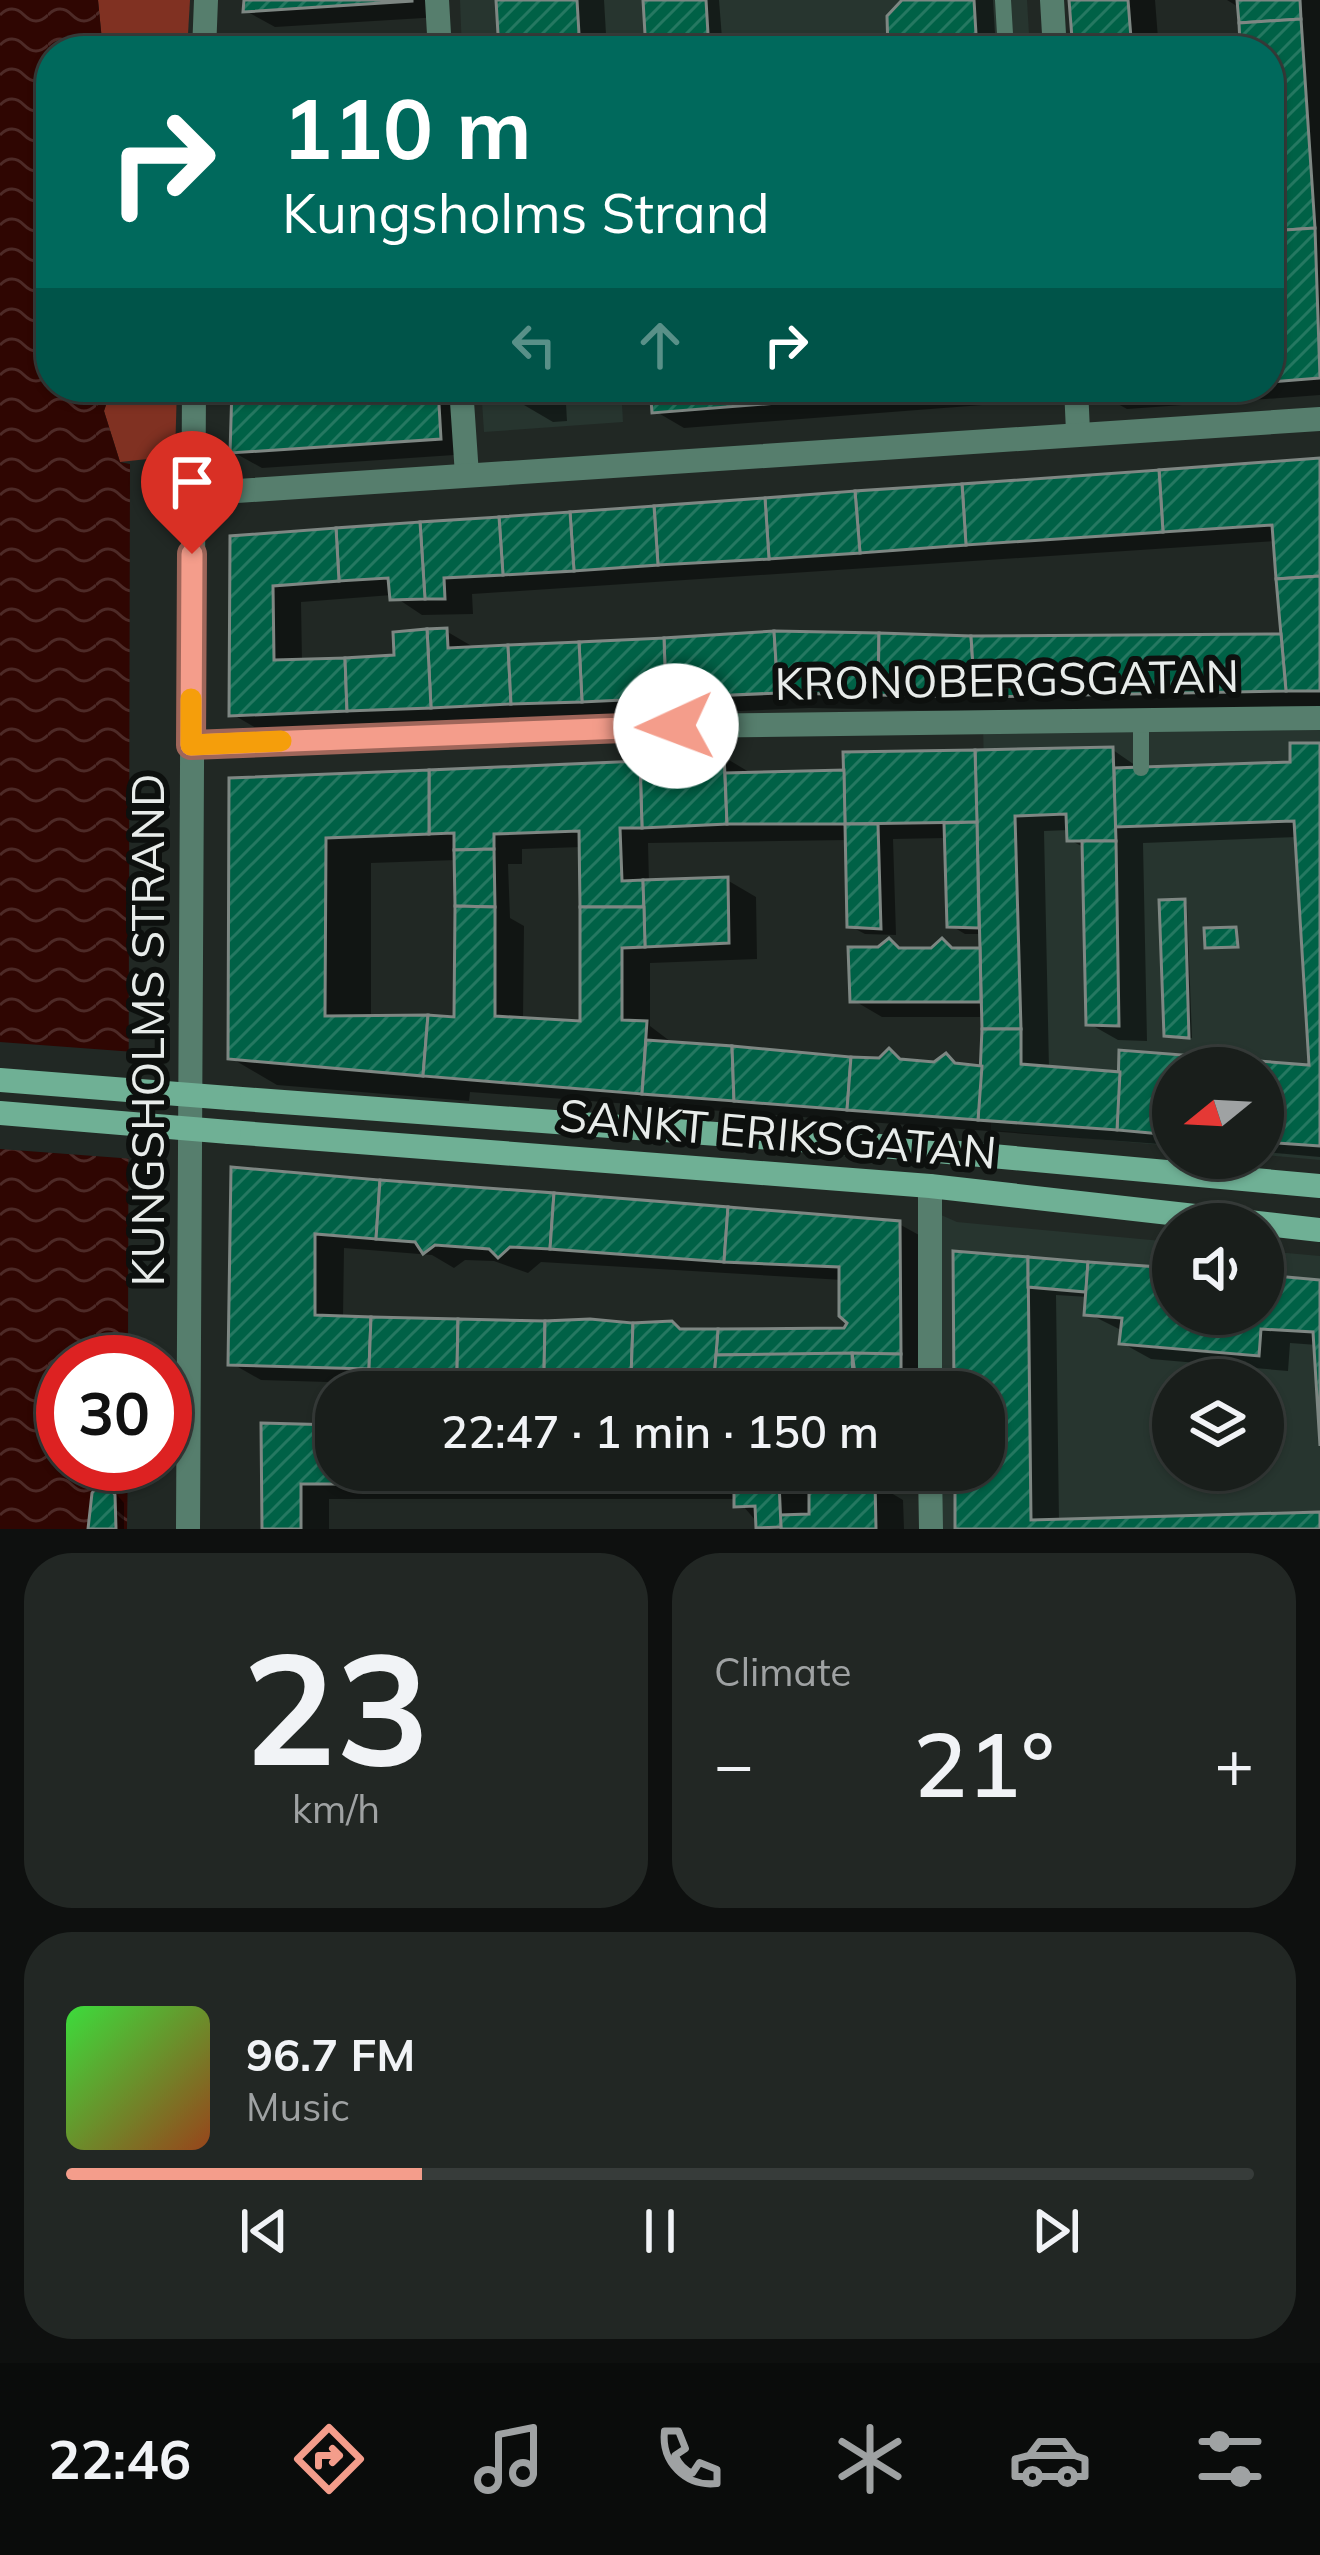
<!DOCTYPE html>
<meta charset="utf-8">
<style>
:root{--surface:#191e1b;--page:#222724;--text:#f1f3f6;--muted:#9fa2a3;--line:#373c3a;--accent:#f49d8b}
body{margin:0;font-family:Mulish,sans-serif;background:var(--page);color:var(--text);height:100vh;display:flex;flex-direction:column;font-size:45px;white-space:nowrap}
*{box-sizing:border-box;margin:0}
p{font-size:39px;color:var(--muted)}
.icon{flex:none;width:66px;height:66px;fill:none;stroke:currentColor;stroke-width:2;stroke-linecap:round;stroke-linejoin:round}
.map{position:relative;height:1529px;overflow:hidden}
.panel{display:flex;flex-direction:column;gap:24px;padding:24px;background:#0e100f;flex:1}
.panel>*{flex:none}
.banner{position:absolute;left:36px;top:36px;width:1248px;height:366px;border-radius:48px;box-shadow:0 3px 9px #0004,0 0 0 3px var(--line);background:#00695c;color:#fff;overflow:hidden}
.needle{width:78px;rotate:252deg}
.tools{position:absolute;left:1152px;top:1047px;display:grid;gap:24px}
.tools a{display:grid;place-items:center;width:132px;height:132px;border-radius:50%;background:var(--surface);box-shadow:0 3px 9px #0004,0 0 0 3px var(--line);font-size:60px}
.speed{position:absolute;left:36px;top:1335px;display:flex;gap:24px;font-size:60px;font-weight:700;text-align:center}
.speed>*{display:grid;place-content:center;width:156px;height:156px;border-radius:50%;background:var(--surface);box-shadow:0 3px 9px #0004,0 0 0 3px var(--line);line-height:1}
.speed .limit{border:18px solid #d22;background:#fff;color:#111}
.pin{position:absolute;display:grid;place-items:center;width:102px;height:102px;color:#fff;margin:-123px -51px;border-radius:50% 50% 50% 0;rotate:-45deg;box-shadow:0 0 12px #0007}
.pin .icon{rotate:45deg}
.me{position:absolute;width:132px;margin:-66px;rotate:268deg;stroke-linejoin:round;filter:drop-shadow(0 0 9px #0008)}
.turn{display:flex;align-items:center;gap:42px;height:252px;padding:0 48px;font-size:54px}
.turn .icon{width:156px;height:156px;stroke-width:2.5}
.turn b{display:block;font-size:84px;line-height:102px}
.lanes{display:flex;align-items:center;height:114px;padding:0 48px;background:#0003;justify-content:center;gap:60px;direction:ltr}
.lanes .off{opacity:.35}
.big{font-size:90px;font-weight:600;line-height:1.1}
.panel .tile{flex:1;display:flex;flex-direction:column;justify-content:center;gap:18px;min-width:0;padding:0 42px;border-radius:48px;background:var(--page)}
.panel .dial{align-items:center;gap:0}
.dial b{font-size:156px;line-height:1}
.song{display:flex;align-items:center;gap:36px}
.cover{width:144px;height:144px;border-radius:18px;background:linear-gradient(135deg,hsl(120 70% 55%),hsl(20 70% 35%))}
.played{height:12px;border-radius:6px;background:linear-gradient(90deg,var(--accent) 30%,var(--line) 30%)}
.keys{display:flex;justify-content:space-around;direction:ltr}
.heat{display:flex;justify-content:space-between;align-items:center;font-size:66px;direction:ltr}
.panel .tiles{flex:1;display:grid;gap:24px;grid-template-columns:1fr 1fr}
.tile:last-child{grid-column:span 2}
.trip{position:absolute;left:315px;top:1371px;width:690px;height:120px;border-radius:48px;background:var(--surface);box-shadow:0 3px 9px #0004,0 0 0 3px var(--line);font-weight:600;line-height:120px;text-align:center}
.tabs{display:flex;height:192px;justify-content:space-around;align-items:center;background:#0a0c0b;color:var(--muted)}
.tabs .icon{width:84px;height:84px}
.tabs .selected{color:var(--accent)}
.tabs b{font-size:54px;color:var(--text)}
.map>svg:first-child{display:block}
.built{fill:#27352f;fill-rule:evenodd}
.green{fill:#803122}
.water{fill:url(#water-waves)}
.pier{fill:#212824}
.shadow{fill:#0007;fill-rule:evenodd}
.building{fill:url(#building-hatch);stroke:#7e8783;stroke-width:3}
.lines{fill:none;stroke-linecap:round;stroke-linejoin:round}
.service{stroke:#567e6d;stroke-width:16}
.minor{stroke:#567e6d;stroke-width:24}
.secondary{stroke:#6fb095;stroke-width:24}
.rail{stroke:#b8bcba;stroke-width:9;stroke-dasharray:6 12;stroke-linecap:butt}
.secondary-bridge{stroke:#6fb095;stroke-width:24}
.route-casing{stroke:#9f665a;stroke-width:30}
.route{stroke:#f49d8b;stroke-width:21}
.slow{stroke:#f59e0b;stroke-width:21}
.labels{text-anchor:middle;stroke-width:12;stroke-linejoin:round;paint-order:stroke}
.street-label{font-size:45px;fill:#e8ecea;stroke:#0d100e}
</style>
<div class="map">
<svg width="1320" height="1529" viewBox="0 0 1320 1529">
<defs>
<pattern id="water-waves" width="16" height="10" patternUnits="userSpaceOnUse" patternTransform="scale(3)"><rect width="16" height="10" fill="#2f0602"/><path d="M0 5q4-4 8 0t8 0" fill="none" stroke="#4d2a27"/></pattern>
<pattern id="building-hatch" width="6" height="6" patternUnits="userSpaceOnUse" patternTransform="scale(3)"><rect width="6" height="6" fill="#006146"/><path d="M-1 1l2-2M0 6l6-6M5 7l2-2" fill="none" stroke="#257861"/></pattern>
</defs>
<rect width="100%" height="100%" fill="#212824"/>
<g class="built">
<polygon points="460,0 1027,0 1030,51 462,51"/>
<polygon points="481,387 621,387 623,422 484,432"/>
<polygon points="1320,715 1320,1160 1263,1155 1263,1068 1173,1068 1173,1146 991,1130 983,721"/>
<path d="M932,1211L957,1222L1173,1242V1314H1263V1251L1320,1256V1529H932V1470H984V1392H932ZM1173,1380H1263V1470H1173Z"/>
</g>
<g class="green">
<polygon points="98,0 190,0 187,51 103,51"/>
<polygon points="112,387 177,387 175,456 120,462 104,411"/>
</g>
<polygon class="water" points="0,0 98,0 103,51 51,51 51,387 112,387 104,411 120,462 130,464 128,1362 63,1362 63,1464 128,1464 127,1529 0,1529"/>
<polygon class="pier" points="0,1042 135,1052 134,1159 0,1149"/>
<g class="shadow">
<polygon points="247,0 439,0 440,17 275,27 246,11"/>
<polygon points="499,0 604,0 607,51 502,51"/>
<polygon points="646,0 719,0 723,51 649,51"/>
<polygon points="906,0 993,0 996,51 891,51"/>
<polygon points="1072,0 1155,0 1159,51 1076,51"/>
<polygon points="1227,0 1320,0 1320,395 1127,409 1098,393 1097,387 1269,387 1269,51 1227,51 1243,47 1240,8"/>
<polygon points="235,387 319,387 331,402 383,387 465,387 469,454 262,468 233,452"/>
<polygon points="523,387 565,387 567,421 553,422 524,405"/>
<polygon points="653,387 1071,387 1072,398 684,428 655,411"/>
<path d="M1320,461V706L1006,712L809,708L261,731L232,714L233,539ZM1276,541L1284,637L774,634L475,648L446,631L397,658L302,662L301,602L392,595L422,615L473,614L472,594Z"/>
<path d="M1320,746V1157L1263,1152V1068H1173V1145L470,1092L469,1101L277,1085L231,1058L232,781L724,757L754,775L847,773L1113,750L1142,770L1294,765ZM1070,830V840L1085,848L1088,1023L1118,1040L1147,1041L1143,843L1298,837L1313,1068L1122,1053L1123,1075L1049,1069L1044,831ZM947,838L950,925L965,934H982L983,951H958L942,942L932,951H905L889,942L879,950L853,1000L882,1017H985V1069L965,1067L946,1056L934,1065L908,1063L889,1052L880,1061L675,1045L650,1026V963L757,959L756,897L727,880L649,883L648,843L849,840L850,926L865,934L896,935L893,839ZM582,847L583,1024L523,1020L524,926L510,918L508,864H522V849ZM457,860V1020L371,1018V863Z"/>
<polygon points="1184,902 1187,904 1192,1038 1167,1034"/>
<path d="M234,1170L899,1224L928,1240L920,1392H655L261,1380L231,1363ZM344,1248L432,1255L454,1268L465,1260L494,1261L528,1273L541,1262L843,1280L847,1331L685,1332L672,1324L343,1318Z"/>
<polygon points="956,1254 1173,1271 1173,1314 1263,1314 1263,1278 1320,1283 1320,1406 1317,1345 1290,1343 1288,1371 1151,1359 1122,1343 1123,1331 1087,1313 1088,1297 1056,1295 1059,1522 1320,1516 1320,1529 958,1529 958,1470 984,1470 984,1392"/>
<polygon points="336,1428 336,1470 810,1470 809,1484 862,1483 853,1470 921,1470 921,1489 886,1490 903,1500 904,1529 763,1529 737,1499 329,1499 329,1529 265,1529"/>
<polygon points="105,1481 124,1503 124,1529 91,1529"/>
</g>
<g class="building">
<polygon points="244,0 412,0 412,1 243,12"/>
<polygon points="496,0 577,0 580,51 499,51"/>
<polygon points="643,0 706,0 709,51 646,51"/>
<polygon points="902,0 974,0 977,51 888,51 887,16"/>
<polygon points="1069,0 1128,0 1132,51 1073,51"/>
<polygon points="1237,0 1300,0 1301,19 1239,23"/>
<polygon points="1301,19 1315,228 1269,231 1269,51 1224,51 1224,45 1240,44 1239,23"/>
<polygon points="417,39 418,51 240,51 240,48"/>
<polygon points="1315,228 1320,378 1269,382 1269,231"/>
<polygon points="232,387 296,387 331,399 377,387 438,387 441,439 230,453"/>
<polygon points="650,387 979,387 652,413"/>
<polygon points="1094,387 1195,387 1095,394"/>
<polygon points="1320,458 1320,576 1276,579 1272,525 1163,532 1159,470"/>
<polygon points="1159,470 1163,532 966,545 962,484"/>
<polygon points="962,484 966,545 860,553 855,491"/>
<polygon points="855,491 860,553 769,559 765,498"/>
<polygon points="765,498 769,559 658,565 654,506"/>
<polygon points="654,506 658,565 574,571 570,512"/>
<polygon points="570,512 574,571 503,575 499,517"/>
<polygon points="499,517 503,575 444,578 445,599 425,599 420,522"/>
<polygon points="420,522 425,599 390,600 388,578 339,581 336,528"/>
<polygon points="336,528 339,581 273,586 274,660 345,658 347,711 229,716 230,536"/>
<polygon points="1320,576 1320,691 1286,691 1276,579"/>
<polygon points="447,628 448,648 508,645 511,704 431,708 427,629"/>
<polygon points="427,629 431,708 347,711 345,658 394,655 393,632"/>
<polygon points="774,631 778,693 666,698 664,638"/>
<polygon points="774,631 879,633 878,695 778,693"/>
<polygon points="879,633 971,636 975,697 878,695"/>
<polygon points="1281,634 1286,691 975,697 971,636"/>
<polygon points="664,638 666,698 582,702 579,642"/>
<polygon points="579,642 582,702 511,704 508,645"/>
<polygon points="1290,743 1320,743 1320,1146 1263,1142 1263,1068 1173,1068 1173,1135 1117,1130 1119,1050 1309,1065 1294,821 1115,827 1114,768 1290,762"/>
<polygon points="1113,747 1116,841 1067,841 1066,814 1015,816 1021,1029 982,1029 975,750"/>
<polygon points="975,750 977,822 845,824 843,752"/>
<polygon points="724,754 727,824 642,828 640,761"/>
<polygon points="640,761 642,828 620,828 622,881 643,880 644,907 580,907 579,831 494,834 494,849 454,850 454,833 429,834 429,770"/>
<polygon points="429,770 429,834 326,838 325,1016 428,1015 423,1076 228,1059 229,778"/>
<polygon points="844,770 845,824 727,824 725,773"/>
<polygon points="977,822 979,928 947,927 944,823"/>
<polygon points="845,824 878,824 881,929 847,927"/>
<polygon points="1082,841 1116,841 1119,1026 1086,1025"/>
<polygon points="494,849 495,907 455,906 454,850"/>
<polygon points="728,877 729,943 645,947 643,880"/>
<polygon points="1185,899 1189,1038 1164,1036 1159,900"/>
<polygon points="455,906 495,907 495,1016 580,1021 580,907 644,907 645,947 622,948 622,1020 647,1021 642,1094 423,1076 428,1015 454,1017"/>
<polygon points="1236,927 1238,947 1205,948 1204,928"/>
<polygon points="889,938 899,948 931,948 942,938 952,948 980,948 981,1002 850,1002 848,947 878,947"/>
<polygon points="982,1029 1021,1029 1021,1064 1120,1072 1117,1130 978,1120"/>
<polygon points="646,1040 732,1046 734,1101 642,1094"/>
<polygon points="732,1046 851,1057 847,1110 734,1101"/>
<polygon points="889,1048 900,1059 934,1062 946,1053 955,1063 982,1066 978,1120 847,1110 851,1057 879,1058"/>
<polygon points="231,1167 380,1180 376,1239 315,1234 315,1315 371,1317 369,1369 228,1365"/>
<polygon points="380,1180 554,1193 550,1249 510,1247 498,1258 489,1249 435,1245 423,1254 415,1242 376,1239"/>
<polygon points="554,1193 728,1207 724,1262 550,1249"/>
<polygon points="728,1207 900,1221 901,1354 716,1355 718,1329 844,1328 847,1323 839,1316 839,1267 724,1262"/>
<polygon points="953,1251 1028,1257 1031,1520 1320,1512 1320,1529 955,1529 955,1470 984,1470 984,1392 954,1392"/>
<polygon points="1028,1257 1088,1262 1086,1292 1028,1287"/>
<polygon points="1088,1262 1173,1268 1173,1314 1263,1314 1263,1275 1320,1280 1320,1446 1313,1332 1261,1329 1259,1356 1119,1344 1122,1318 1084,1315"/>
<polygon points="371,1317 458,1319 457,1372 369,1369"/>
<polygon points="458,1319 545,1321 544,1374 457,1372"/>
<polygon points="590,1319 633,1323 631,1377 544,1374 545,1321"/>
<polygon points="672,1321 680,1329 718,1329 714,1379 631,1377 633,1323"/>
<polygon points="852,1353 901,1354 901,1392 852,1392 857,1387"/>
<polygon points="852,1353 853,1379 784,1376 777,1382 779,1392 734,1392 734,1380 714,1379 716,1355"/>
<polygon points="261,1423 336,1425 336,1470 364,1470 364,1484 301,1484 301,1529 262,1529"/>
<polygon points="364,1470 445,1470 445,1485 364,1484"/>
<polygon points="445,1470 526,1470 526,1486 445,1485"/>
<polygon points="526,1470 607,1470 606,1488 526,1486"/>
<polygon points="607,1470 707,1470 706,1484 606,1488"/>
<polygon points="707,1470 779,1470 779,1482 706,1484"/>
<polygon points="850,1470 901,1470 901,1479 850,1481"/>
<polygon points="104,1478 115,1495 116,1529 88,1529 92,1493"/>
<polygon points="875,1480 876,1529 781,1529 780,1515 809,1514 809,1482"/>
<polygon points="779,1482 781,1527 756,1528 755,1506 734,1507 734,1483"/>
</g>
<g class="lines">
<g class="service">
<polyline points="1003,0 1006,51"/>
<polyline points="1141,768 1141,720"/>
<polyline points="930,1386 954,1386"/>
</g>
<g class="minor">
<polyline points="437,0 440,51"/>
<polyline points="1052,0 1055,51"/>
<polyline points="204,51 206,0"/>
<polyline points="461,387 467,475"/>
<polyline points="1076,387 1078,432"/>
<polyline points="192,494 1320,419"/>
<polyline points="191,745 676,726 1320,718"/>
<polyline points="930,1186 930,1392"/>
<polyline points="930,1470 931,1529"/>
<polyline points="188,1529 194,387"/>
</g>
<g class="secondary">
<polyline points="229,1098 893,1147 1320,1186"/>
<polyline points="229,1132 930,1186 1320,1230"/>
</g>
<g class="rail">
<polyline points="0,1080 228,1101"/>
<polyline points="0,1113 227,1128"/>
</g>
<g class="secondary-bridge">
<polyline points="0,1080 229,1098"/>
<polyline points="0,1113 229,1132"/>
</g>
</g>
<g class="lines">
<g class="route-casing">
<polyline id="route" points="192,554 191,745 676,726"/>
</g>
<use href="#route" class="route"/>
<polyline class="slow" points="191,699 191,745 281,741"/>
</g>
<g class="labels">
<g class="street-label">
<text transform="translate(1007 680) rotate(-1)" y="16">KRONOBERGSGATAN</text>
<text transform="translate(148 1030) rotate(-90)" y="16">KUNGSHOLMS STRAND</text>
<text transform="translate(778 1134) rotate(5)" y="16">SANKT ERIKSGATAN</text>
</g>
</g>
</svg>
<div class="tools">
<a><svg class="needle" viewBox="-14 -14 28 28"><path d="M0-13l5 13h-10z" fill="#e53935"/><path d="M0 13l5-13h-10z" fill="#9fa2a3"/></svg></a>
<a><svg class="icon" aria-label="sound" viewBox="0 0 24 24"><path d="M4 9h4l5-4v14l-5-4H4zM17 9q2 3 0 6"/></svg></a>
<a><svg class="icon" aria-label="layers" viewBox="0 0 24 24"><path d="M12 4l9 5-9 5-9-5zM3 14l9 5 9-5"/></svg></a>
</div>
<div class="speed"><div class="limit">30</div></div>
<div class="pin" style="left:192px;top:554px;background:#d93025"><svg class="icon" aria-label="arrive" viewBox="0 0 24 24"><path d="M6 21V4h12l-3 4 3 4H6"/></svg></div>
<svg class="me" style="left:676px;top:726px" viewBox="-20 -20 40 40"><circle r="19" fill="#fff"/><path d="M0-13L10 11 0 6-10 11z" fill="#f49d8b"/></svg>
<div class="trip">22:47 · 1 min · 150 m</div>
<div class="banner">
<div class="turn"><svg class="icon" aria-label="right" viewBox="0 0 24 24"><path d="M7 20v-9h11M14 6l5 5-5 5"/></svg><div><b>110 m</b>Kungsholms Strand</div></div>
<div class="lanes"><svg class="icon off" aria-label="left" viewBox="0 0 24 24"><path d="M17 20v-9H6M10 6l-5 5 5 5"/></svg><svg class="icon off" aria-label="ahead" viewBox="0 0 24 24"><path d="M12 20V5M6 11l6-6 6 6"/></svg><svg class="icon" aria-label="right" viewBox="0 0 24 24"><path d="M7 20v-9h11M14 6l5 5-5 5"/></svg></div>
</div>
</div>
<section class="panel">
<div class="tiles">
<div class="tile dial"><b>23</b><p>km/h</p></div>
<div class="tile"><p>Climate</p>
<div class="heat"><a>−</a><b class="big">21°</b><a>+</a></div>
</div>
<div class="tile">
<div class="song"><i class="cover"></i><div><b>96.7 FM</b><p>Music</p></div></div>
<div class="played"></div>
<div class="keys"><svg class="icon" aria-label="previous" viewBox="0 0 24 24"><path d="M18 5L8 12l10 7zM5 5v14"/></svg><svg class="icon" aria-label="pause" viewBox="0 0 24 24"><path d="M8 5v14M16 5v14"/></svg><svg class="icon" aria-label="next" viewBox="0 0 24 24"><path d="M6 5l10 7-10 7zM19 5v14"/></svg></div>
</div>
</div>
</section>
<nav class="tabs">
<b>22:46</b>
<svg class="icon selected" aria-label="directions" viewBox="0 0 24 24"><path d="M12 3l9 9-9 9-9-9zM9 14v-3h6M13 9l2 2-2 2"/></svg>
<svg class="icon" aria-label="music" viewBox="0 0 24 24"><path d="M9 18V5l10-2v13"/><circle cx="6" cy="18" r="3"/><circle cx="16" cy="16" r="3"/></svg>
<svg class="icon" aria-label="phone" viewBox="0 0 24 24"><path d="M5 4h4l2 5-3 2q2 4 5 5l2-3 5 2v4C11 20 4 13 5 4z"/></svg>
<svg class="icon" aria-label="climate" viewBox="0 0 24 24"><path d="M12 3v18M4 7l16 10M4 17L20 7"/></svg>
<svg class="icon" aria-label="car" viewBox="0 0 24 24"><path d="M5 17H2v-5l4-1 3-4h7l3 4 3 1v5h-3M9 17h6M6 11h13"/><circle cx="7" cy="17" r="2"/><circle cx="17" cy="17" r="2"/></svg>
<svg class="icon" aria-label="filters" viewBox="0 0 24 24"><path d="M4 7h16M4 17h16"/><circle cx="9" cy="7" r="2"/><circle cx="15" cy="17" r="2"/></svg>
</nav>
